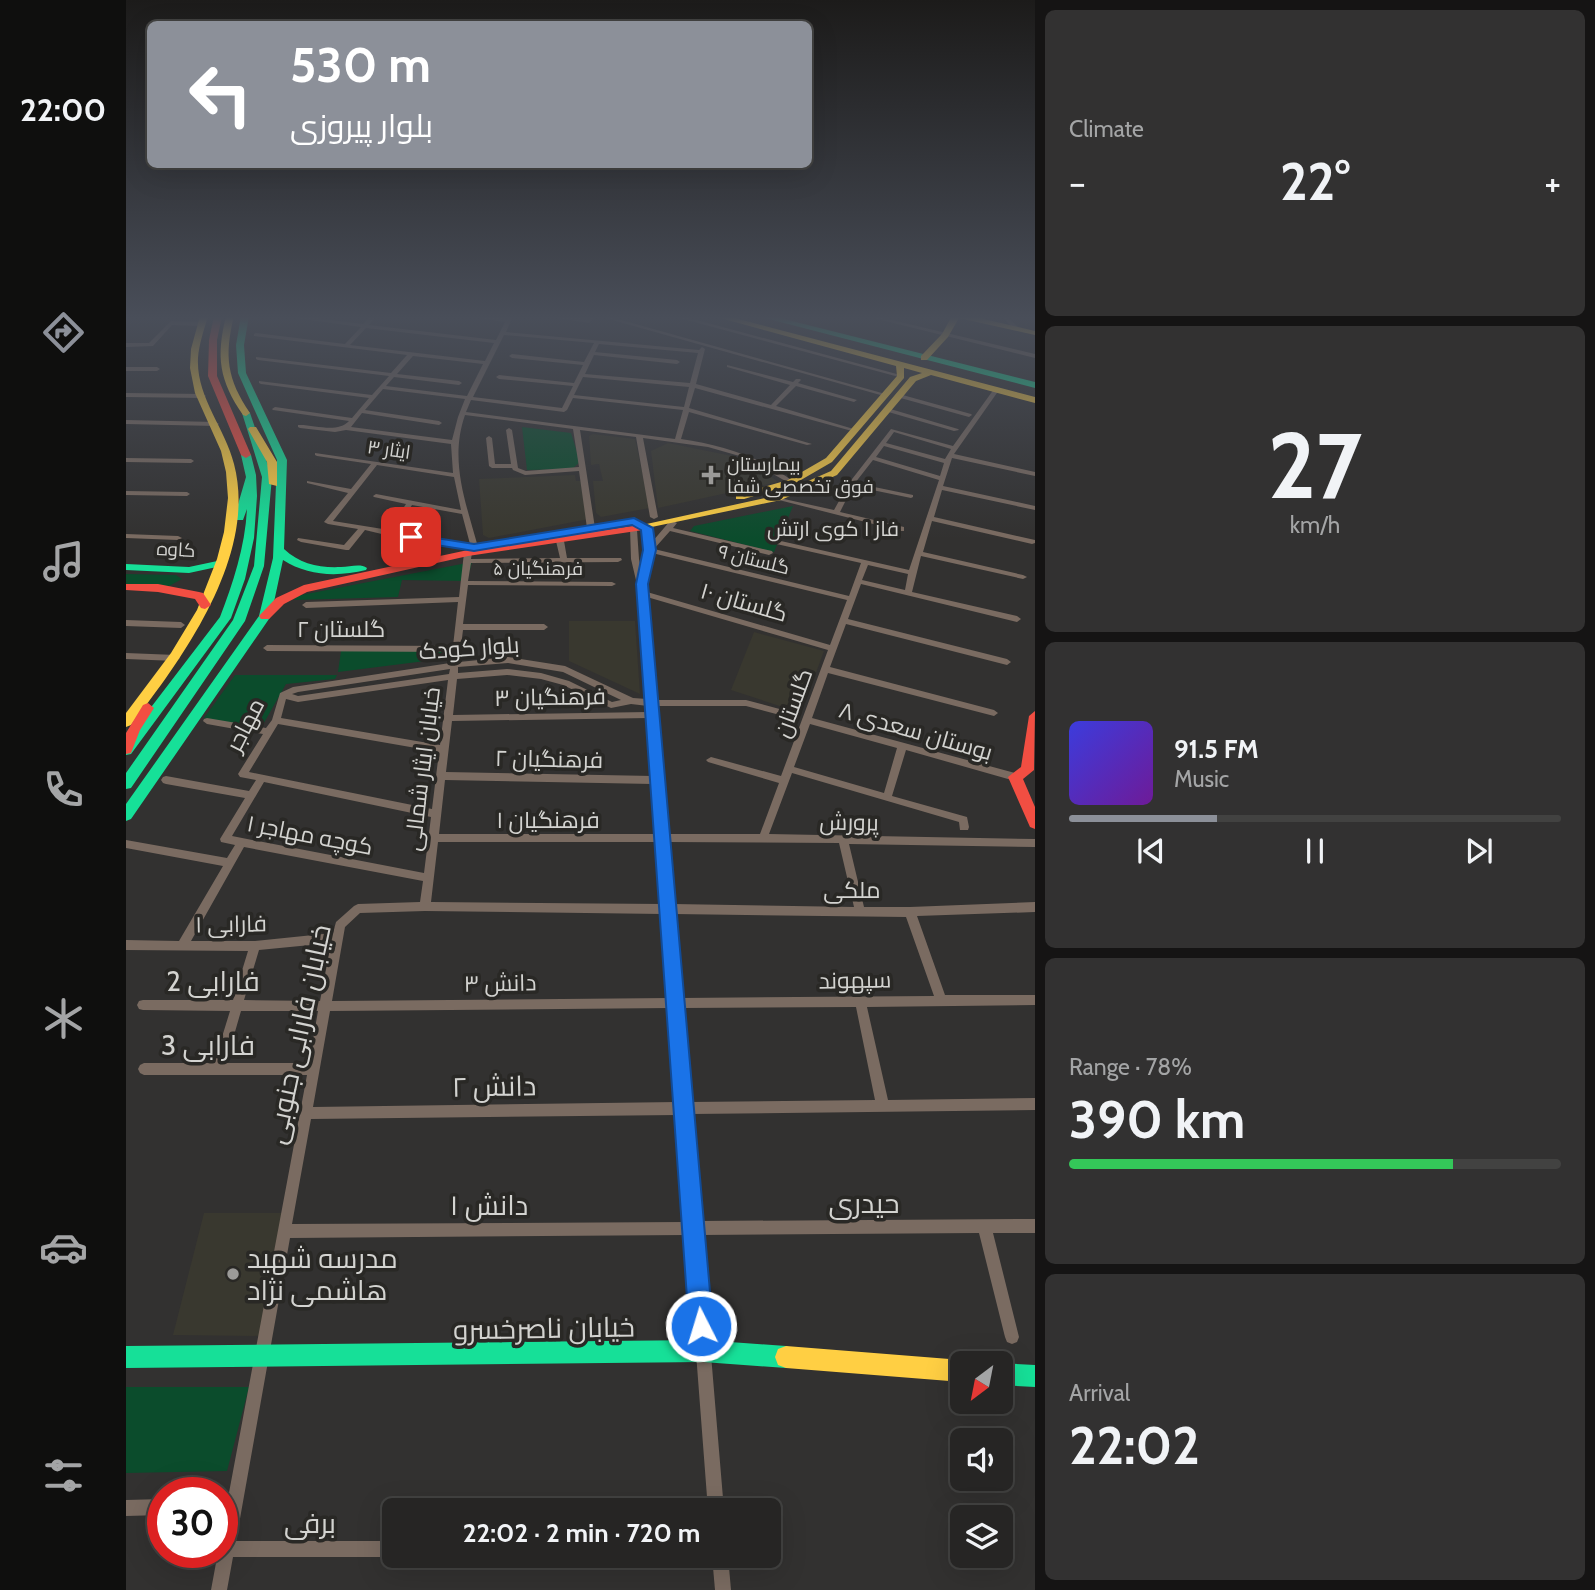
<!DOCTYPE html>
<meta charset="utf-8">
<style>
:root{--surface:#262524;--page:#323131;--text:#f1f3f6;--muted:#a4a5a6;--line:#424241;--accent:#8c9099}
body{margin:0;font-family:Cabin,Cairo,sans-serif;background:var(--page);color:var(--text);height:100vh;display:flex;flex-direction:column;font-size:26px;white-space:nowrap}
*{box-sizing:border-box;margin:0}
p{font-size:23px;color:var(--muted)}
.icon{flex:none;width:38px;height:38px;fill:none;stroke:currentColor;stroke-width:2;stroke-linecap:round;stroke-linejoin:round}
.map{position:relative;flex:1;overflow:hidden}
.panel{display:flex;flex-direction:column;gap:10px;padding:10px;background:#151414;width:560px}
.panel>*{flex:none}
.guide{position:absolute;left:21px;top:21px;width:665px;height:147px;border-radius:10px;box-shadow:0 7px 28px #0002,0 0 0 2px var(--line);background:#8c9099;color:#fff;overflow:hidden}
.needle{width:46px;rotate:212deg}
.fabs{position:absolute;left:824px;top:1351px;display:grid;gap:14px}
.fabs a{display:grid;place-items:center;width:63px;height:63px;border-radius:10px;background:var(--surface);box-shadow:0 7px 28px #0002,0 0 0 2px var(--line);font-size:35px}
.speed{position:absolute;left:21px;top:1477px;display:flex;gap:14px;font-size:35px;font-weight:700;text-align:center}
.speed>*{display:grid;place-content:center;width:91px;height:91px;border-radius:50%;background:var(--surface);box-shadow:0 7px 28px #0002,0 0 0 2px var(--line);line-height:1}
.speed .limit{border:10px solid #d22;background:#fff;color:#111}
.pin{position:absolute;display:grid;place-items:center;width:60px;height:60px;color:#fff;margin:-30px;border-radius:14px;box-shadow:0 4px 10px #0006}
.me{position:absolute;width:77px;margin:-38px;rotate:355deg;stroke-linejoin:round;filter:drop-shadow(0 0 5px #0008)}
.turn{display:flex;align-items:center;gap:24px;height:147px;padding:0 28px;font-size:32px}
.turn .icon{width:91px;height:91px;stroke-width:2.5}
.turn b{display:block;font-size:49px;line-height:60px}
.big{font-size:52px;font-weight:700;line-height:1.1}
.panel .tile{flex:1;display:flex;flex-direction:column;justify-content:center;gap:10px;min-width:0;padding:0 24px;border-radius:10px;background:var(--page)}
.panel .dial{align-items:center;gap:0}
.dial b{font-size:91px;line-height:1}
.song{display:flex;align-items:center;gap:21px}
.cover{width:84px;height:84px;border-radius:10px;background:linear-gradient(135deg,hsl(240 70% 55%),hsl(280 70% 35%))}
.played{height:7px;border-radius:4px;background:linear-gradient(90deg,var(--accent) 30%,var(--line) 30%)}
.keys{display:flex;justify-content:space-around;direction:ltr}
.heat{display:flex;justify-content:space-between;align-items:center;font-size:38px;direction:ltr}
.charge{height:10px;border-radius:5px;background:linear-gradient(90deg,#34c759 78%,var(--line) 0)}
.trip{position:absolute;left:256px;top:1498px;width:399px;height:70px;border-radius:10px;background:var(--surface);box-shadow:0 7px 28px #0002,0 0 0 2px var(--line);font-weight:700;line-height:70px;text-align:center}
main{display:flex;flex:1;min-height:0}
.tab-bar{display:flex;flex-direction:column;width:126px;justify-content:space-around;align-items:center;background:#0f0f0e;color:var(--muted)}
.tab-bar .icon{width:49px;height:49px}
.tab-bar .active{color:var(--accent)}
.tab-bar b{font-size:32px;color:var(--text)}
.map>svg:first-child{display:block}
.built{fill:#39382f}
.green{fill:#0b4c2c}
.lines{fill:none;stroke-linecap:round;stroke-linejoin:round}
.street{fill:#7a6b61;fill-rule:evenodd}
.fast{fill:#16e098;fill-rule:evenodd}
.slow{fill:#ffcf43;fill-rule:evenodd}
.jam{fill:#f24e42;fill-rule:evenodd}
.route{fill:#1a73e8;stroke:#114b97;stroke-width:2}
.poi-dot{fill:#9b9a98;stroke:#292825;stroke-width:2.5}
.labels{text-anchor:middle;stroke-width:7;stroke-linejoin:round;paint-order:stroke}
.far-street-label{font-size:19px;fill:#d3d3d0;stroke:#292825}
.far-poi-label{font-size:19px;fill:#d3d3d0;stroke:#292825;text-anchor:start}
.far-neighbourhood-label{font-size:21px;fill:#d3d3d0;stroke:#292825}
.street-label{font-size:23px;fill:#d3d3d0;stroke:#292825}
.near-street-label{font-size:28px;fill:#d3d3d0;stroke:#292825}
.near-poi-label{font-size:28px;fill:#d3d3d0;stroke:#292825;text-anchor:start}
</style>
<main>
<nav class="tab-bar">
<b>22:00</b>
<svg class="icon active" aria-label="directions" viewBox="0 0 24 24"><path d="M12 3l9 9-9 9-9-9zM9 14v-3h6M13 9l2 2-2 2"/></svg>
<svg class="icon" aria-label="music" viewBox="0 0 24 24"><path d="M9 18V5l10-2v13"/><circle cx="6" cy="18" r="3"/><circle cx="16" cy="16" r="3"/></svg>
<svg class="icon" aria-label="phone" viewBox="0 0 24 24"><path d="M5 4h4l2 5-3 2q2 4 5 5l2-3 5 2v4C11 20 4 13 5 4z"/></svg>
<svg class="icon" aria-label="climate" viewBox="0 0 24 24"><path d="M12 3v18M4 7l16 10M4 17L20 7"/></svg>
<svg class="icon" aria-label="car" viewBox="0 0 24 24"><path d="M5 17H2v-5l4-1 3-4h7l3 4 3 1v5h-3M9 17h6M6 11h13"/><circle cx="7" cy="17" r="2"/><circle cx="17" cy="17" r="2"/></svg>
<svg class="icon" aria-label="filters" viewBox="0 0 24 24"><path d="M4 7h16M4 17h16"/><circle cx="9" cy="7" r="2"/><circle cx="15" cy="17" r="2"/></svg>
</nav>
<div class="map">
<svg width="909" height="1590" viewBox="0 0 909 1590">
<rect width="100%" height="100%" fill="#323130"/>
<g class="built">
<polygon points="467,434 509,439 524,508 475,517 470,513 467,481 477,481 473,464 465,465 463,436"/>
<polygon points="542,443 611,457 634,468 652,482 532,508 525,451"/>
<polygon points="449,475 450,481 458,481 463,519 363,538 357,535 353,479"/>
<polygon points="443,621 509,621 514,694 443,661"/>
<polygon points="628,632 698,651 675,713 605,690"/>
<polygon points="78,1213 164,1213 140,1336 47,1335"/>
</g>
<g class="green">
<polygon points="396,427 445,433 454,462 446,469 401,470"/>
<polygon points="667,506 648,552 564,531 568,526"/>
<polygon points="346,562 341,581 276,580 272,597 168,600 170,596"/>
<polygon points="0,574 50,575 56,579 43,586 0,585"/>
<polygon points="332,650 331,657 212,672 215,651"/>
<polygon points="109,675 211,675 209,679 160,684 135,728 78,718"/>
<polygon points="0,1387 123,1387 101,1471 0,1473"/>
</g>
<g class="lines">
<g class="street">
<path d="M154,316H173L237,324L245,316H250L243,325L370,340L379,322L338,316H357L381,319L382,316H387L380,332L573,350L576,347L579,349L570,384L645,405L664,385L601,367V365L667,382L670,379H674L675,380L672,383L731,400L728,402L670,386L650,406L731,430L726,431L569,388L563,408L686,444L681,445L563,412L555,439C596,445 635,457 668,482L663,483L617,457L582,447L517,438L532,517L528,519L524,517L510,437L454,430L469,528L465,530L461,528L453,471L399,475L387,470L386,468H366L363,466L360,438L363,436L366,438L369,464H385L380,430L383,428L386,430L392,468L400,471L453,467L447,429L339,415C323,461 340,503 352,547L351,549L267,535L264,536L239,530L223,550H220L175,542L171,540L172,538L218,545L232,529L202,524L198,522L222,493L181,483V481L225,489L245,464L191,456L189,455V453L327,473L325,444L220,430L209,432L174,428L172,427V425C187,424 211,434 223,421L147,410L146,409L149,407L226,418L243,398L135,384L133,383V381L246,395L263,376L132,360L130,359V357L265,373L281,355L128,336V334L130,333L219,344L235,327ZM240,328L368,343L359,361L224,345ZM378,335L468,343L458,362L386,354L383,356L386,358L457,365L448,383L373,375L370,377L373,379L447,386L436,408L347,397ZM473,344L572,353L564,383L459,374L468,355L551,364L554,362L551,360L469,352ZM287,356L357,364L341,396L260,386L268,377L333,385L336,383L333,381L271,374ZM457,377L563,387L558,407L448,395ZM257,389L339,399L332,417L326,440L225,427L236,413L313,425L316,423L313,421L239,410ZM447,398L557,410L549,439L340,412L345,400L438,412L441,410ZM251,465L328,477L335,510L250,494L247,496L248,497L280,504L263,530L207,521ZM286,505L336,514L344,544L269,531Z"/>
<polygon points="417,316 436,316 462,319 465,316 470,316 463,323"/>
<polygon points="472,316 481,316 763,395 758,396"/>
<polygon points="546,316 556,316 778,376 773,377"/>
<polygon points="739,316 749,316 909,354 909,358"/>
<polygon points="875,316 880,316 893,328 893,330 889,330"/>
<polygon points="45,321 76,322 79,324 76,326 46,325 27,346 0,347 0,343 23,343"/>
<polygon points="0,367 31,367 34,369 31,371 0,371"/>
<path d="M868,389L873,390L828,454L909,472V476L826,458L817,486L909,506V510L816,490L808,517L909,540V543L906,544L806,521L797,552L897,575L901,577L897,579L795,556L786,592L891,616L895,619L891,622L735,584L722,619L881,659L885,662L881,665L720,624L704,667L868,710L872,713L868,716L702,673L686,718L889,773L894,777L889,781L780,750L766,796L841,817L843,827L842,830H834L833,822L666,773L643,834L909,839V847L723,844L738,907H784L909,902V912L791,916L819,995H909V1005L741,1007L762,1100L909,1098V1110L565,1114L574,1221L909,1219V1233H867L893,1337L891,1342L886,1344L881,1342L879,1337L853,1233L575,1235L598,1510H582L561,1235L164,1238L110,1541H268V1556H272L268,1557H107L101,1590H85L92,1552H96V1527L99,1514H96V1498H102L181,1075H18L14,1073L12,1069L14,1065L18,1063H88L104,1011L17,1010L13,1009L11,1005L13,1001L17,1000H107L122,951L0,950V940L53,941L97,866L0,848V840L101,858L109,845L95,842L94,839L119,798L40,784L37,783L35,780L37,777L40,776L123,791L130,780L114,777L112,774L137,734L81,724L77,721L78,719L81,718L140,728L146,720L154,693L167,687L324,663L326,652L141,651L137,648L141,645L327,646L332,602L180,608L176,605L180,602L333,597L338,553L342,551L346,553L345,559L434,558L430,541L434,539L438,541L441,558H495L496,560L492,562L345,563L342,581L486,582L490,584L486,586L342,585L337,624H418L422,627L418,630H337L333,662L382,657L439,666L507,698L521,699L513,593L505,559L504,528H510L511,530L513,559L515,570L519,550L517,528L521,526L525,528L526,542L544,521H547L551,523L547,528L646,551L647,553L643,555L544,531L528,549L723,596L735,563L646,543V539L783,570L813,480L747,460L729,483L787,495V497L785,498L727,486L714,512L778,527V531H775L649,499V497L708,510L723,483L765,429L827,446ZM768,432L825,449L819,459L760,443ZM758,446L818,463L814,476L750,457ZM526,553L721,600L704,645L521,592L518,582L521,580ZM742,565L782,574L779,590L736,580ZM521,597L702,650L655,776L585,757L580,760L582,762L653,783L634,834H541L530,706H620L669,719L673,716L672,714L620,700H530ZM382,663L437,672L495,700L486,702L443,681L415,673L381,669L332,673V667ZM324,669L323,674L172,696L166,694L172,692ZM381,675L415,679L437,685L485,708L505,704L522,706V712L327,715L331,679ZM322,680L314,745L155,718L160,699L172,702ZM523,718L527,776L320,772L326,721ZM152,724L313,752L306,809L123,772ZM684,724L771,748L758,793L668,767ZM319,780L527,784L531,834H313ZM138,782L305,817L298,873L106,836ZM312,842H532L536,904L305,902ZM542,842L713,843L728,907L547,904ZM118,847L297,881L294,902L232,904L228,906L210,922L207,933L129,941H65ZM299,911L537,914L543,998L206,1001L219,927L234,913ZM548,914L780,917L808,996L555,998ZM205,943L194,1001L118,1000L133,950ZM730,1007L749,1100L564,1102L556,1008ZM544,1008L551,1102L187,1107L204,1011ZM115,1011H192L183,1063H100ZM552,1115L560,1222L166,1224L185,1119Z"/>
<polygon points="0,393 77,394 80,396 77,398 0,397"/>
<polygon points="773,394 845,414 846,415 843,417 771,397 770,396"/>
<polygon points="761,408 832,429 833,430 828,431 759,411 759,409"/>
<polygon points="0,420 90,422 93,424 90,426 0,424"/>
<polygon points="0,458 65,459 68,461 65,463 0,462"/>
<polygon points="0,491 61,492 64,494 61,496 0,495"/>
<polygon points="0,534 52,536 56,538 52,540 0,538"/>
<polygon points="0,620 55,622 59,625 55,628 0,626"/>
<polygon points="0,653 50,655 54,658 50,661 0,659"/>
<polygon points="37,1499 37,1515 0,1516 0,1500"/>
<polygon points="586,1556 602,1556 605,1590 589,1590"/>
</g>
<g class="fast">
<path d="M115,316H123L118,345L120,373L161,460L158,549C174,564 193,568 215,567C224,567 234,563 241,568L240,570C211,577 182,576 157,560L145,616L5,819L0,821V804L133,616L147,558L151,460L112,373L110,345Z"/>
<polygon points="631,316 646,316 909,382 909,388"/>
<polygon points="120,410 124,413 146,477 138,566 119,621 5,788 0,789 0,773 107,620 128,566 136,477 116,413"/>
<path d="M120,452L125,455L130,475L131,496L128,538L119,579L105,618L5,754L0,755V740L94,617C107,583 119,547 121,509L117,520H109L108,518L120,477L115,455Z"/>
<polygon points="96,560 100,561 100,565 63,573 0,570 0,564 63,567"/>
<polygon points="577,1340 660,1346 668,1349 671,1357 668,1365 660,1368 577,1362 0,1368 0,1346"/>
<polygon points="875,1363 909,1365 909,1387 875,1385"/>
</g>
<g class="slow">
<path d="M74,316H82C78,330 73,344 72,358C70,397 99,428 108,464C132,555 57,658 5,725L0,727V713L45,653L71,610L91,559L98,532L102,498L100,472L95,451L69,393L64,368L65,349Z"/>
<path d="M100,316H108C98,356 101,379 124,413L120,416L117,415C93,380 90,357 100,316Z"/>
<polygon points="587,316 601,316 909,397 909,403 805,375 790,381 711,475 655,500 516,529 516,525 648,496 705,471 784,377 796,373 778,368 778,378 706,462 668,484 618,499 610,499 610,495 662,480 700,458 771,376 770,366"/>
<polygon points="826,316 845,316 909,331 909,335 833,318 822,337 801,360 795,360 795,356 816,334"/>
<polygon points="124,427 130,427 151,462 151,486 143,484 141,462 122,429"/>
<polygon points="660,1346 836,1360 843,1363 836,1363 836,1382 660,1368 652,1365 649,1357 652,1349"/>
</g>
<g class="jam">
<polygon points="88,316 96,316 91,340 91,376 125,455 120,458 115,455 82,376 83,340"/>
<polygon points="520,524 525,527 524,529 342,556 181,592 158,604 143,619 135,619 133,616 150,598 178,585 342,550"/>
<polygon points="0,584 32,584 73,592 77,593 85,605 79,609 75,608 69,599 32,592 0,590"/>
<polygon points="22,703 28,708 14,730 5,753 0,754 0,733 17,705"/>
<polygon points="909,711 908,770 897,779 909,807 909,829 904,827 882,777 895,767 903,716"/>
</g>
</g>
<linearGradient id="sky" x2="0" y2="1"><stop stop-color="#1c1b1a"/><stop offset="0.59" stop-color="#494e59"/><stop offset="1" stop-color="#494e59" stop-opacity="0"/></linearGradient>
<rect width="909" height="539" fill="url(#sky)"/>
<polygon class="route" points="508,518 527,528 530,550 522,584 587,1326 584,1335 575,1338 567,1335 563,1326 510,584 517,550 515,530 506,525 348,551 285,541 279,537 285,534 348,544"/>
<g class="poi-dot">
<path d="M581.5 464.5h7v7h7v7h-7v7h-7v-7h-7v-7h7z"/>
<circle cx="107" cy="1274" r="7"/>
</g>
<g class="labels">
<g class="far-street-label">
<text transform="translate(263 449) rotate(8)" y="7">ایثار ۳</text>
<text transform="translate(50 549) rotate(3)" y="7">کاوه</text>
<text transform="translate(628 559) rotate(14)" y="7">گلستان ۹</text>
<text x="412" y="575">فرهنگیان ۵</text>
</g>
<g class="far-poi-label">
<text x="601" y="471">بیمارستان<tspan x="601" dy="22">فوق تخصصی شفا</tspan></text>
</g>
<g class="far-neighbourhood-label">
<text x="707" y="536">فاز ۱ کوی ارتش</text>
</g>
<g class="street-label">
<text transform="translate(618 602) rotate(16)" y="8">گلستان ۱۰</text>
<text x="215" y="637">گلستان ۲</text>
<text transform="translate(343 648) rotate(-4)" y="8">بلوار کودک</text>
<text transform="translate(424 697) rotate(-1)" y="8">فرهنگیان ۳</text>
<text transform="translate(667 703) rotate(-70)" y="8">گلستان</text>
<text transform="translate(119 725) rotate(-63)" y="8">مهاجر</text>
<text transform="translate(790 731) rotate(16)" y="8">بوستان سعدی ۸</text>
<text transform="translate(423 759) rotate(1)" y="8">فرهنگیان ۲</text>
<text transform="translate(296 769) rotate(-83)" y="8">خیابان ایثار شمالی</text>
<text x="422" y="828">فرهنگیان ۱</text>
<text transform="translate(723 822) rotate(1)" y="8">پرورش</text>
<text transform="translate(184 835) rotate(11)" y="8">کوچه مهاجر ۱</text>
<text x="726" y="898">ملکی</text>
<text transform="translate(105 924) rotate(-1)" y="8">فارابی ۱</text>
<text transform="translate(729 980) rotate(-1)" y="8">سپهوند</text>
<text transform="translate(374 983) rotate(-1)" y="8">دانش ۳</text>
</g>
<g class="near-street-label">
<text x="87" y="991">فارابی 2</text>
<text transform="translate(172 1034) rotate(-78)" y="10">خیابان فارابی جنوبی</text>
<text x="82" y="1055">فارابی 3</text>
<text transform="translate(368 1086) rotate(-1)" y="10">دانش ۲</text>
<text x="738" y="1213">حیدری</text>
<text x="363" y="1215">دانش ۱</text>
<text transform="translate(418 1328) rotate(-1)" y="10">خیابان ناصرخسرو</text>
<text x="184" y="1533">برفی</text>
</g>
<g class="near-poi-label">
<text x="121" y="1268">مدرسه شهید<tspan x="121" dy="32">ه‍اشمی نژاد</tspan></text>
</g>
</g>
</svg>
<div class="fabs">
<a><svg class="needle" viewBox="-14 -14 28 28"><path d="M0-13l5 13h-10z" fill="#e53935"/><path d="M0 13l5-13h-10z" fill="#a4a5a6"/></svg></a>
<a><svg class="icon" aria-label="sound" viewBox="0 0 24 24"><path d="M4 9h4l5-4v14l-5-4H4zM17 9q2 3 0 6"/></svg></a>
<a><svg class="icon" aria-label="layers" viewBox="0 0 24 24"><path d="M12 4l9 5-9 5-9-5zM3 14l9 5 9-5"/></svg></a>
</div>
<div class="speed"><div class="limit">30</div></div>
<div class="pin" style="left:285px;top:537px;background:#d93025"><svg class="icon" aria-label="arrive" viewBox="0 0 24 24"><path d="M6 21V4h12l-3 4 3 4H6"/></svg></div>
<svg class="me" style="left:575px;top:1326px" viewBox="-20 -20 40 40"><circle r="17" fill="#1a73e8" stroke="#fff" stroke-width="3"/><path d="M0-11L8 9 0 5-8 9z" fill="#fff"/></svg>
<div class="trip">22:02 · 2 min · 720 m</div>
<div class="guide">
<div class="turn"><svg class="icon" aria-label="left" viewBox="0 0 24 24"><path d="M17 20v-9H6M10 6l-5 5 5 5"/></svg><div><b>530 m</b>بلوار پیروزی</div></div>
</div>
</div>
<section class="panel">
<div class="tile"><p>Climate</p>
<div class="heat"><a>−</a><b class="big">22°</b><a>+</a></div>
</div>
<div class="tile dial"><b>27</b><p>km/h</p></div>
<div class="tile">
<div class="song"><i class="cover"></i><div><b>91.5 FM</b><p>Music</p></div></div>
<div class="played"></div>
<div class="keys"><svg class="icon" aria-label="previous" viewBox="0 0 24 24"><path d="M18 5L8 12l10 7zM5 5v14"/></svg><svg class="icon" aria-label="pause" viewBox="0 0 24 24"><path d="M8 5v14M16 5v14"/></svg><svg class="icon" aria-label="next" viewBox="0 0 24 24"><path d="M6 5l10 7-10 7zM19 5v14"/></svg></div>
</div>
<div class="tile"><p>Range · 78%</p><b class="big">390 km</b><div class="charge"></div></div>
<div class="tile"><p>Arrival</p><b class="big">22:02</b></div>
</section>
</main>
